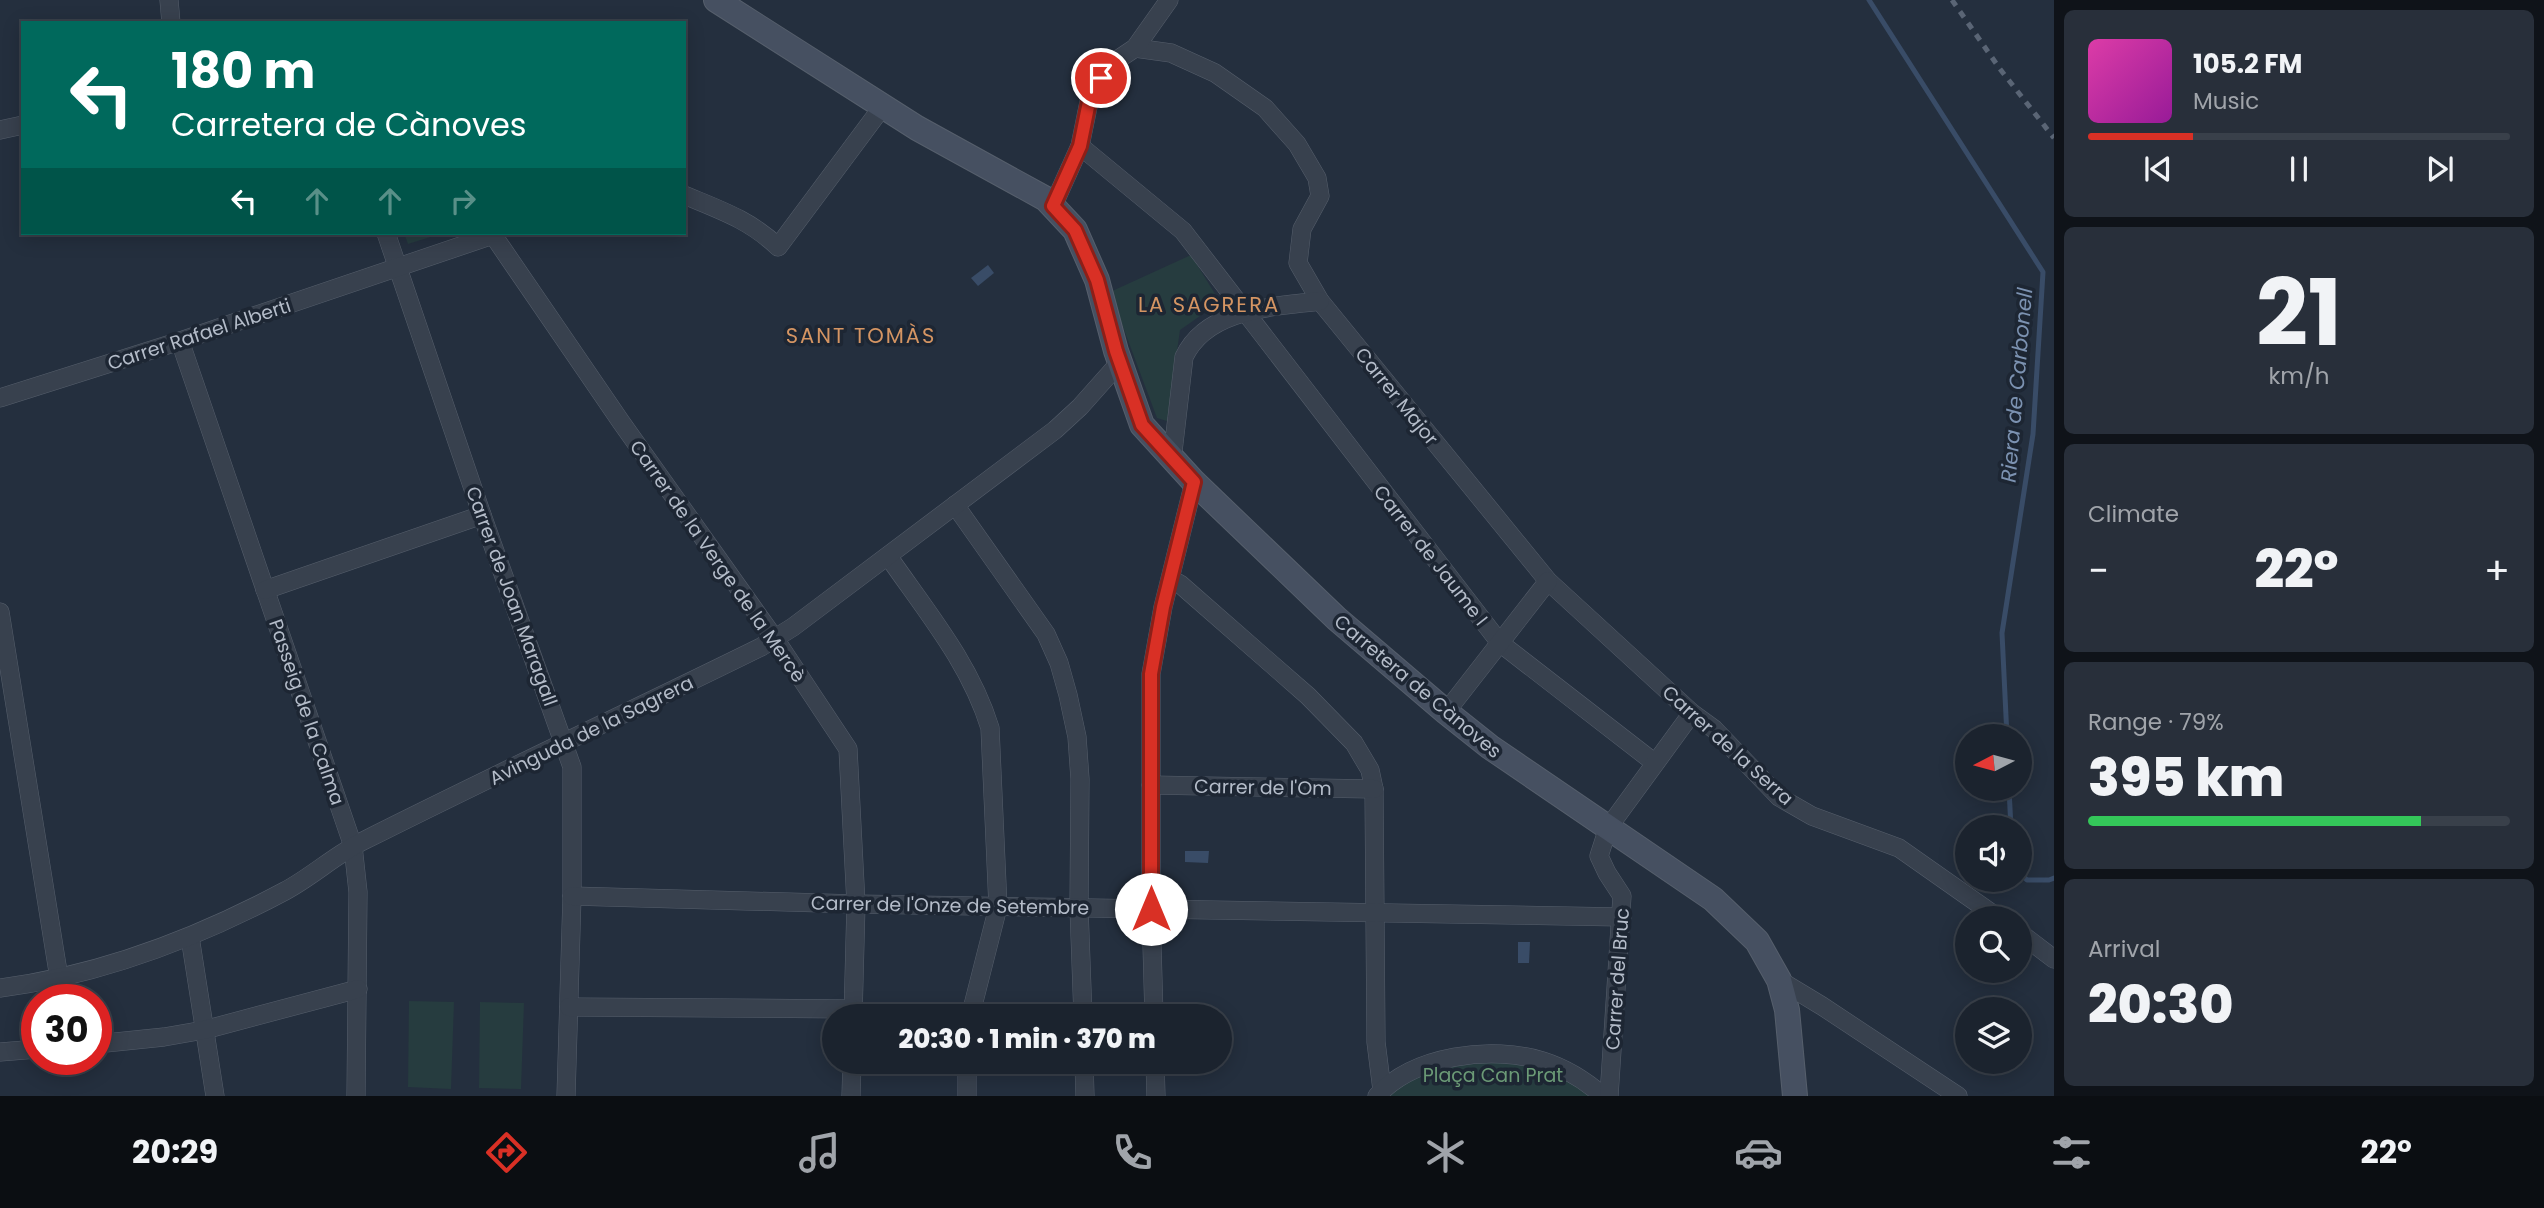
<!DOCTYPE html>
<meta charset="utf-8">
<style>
:root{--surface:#1b232e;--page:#282f3a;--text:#f1f3f6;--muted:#a0a4aa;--line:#39404a;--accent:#d93025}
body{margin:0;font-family:Poppins,sans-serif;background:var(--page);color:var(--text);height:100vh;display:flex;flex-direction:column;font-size:26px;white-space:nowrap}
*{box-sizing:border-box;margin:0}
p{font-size:23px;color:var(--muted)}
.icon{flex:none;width:38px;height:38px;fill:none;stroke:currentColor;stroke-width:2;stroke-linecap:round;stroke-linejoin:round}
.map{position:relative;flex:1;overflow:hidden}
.panel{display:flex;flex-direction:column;gap:10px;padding:10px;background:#0f1319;width:490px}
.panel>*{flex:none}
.hud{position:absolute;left:21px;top:21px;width:665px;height:214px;border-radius:0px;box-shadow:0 4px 18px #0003,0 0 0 2px var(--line);background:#00695c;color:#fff;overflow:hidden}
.needle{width:46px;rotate:264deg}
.controls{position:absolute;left:1955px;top:724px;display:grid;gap:14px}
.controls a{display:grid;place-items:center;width:77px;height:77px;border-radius:50%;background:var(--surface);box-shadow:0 4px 18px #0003,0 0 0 2px var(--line);font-size:35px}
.speed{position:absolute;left:21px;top:984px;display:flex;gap:14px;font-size:35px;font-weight:700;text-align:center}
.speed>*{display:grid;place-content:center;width:91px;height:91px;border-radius:50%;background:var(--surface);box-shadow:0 4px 18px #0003,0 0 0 2px var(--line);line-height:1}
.speed .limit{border:10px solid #d22;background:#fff;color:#111}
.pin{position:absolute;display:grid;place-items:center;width:60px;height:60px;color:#fff;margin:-30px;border:4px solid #fff;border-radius:50%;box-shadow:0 2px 7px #0007}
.me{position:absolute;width:77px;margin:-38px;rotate:0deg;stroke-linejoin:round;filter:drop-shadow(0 0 5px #0008)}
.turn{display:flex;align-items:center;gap:24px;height:147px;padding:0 35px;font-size:32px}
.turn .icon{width:91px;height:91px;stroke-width:2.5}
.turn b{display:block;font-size:49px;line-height:60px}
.lanes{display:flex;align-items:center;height:66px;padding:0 35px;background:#0003;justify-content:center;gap:35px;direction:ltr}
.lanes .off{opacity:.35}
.big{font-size:52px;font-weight:800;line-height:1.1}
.panel .tile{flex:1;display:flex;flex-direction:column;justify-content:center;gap:10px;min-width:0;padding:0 24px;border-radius:10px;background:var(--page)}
.panel .dial{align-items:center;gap:0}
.dial b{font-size:91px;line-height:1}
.song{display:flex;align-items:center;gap:21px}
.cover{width:84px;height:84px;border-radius:10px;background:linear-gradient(135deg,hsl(320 70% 55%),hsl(300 70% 35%))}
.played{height:7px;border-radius:4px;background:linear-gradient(90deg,var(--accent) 25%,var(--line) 25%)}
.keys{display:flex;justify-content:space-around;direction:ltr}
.heat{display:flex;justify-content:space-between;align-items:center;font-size:38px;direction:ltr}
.charge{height:10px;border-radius:5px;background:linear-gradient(90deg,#34c759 79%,var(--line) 0)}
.trip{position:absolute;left:822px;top:1004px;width:410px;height:70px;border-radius:35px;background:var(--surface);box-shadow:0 4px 18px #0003,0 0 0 2px var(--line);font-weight:800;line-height:70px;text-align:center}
.menu{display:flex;height:112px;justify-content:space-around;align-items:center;background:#0b0e12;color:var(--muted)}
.menu .icon{width:49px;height:49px}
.menu .on{color:var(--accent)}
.menu b{font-size:32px;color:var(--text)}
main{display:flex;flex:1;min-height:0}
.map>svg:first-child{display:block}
.green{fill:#263c3f}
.water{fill:#394c67}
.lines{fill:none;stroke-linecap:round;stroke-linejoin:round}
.stream{stroke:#394c67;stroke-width:5}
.street-casing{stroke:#565f6c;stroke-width:19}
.secondary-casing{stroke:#565f6c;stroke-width:26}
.street{stroke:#38414e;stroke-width:18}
.secondary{stroke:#465061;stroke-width:24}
.rail{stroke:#5a6575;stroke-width:5;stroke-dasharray:7 7;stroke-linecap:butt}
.route-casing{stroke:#8d1f18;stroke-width:18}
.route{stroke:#d93025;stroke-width:12}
.labels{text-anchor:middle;stroke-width:7;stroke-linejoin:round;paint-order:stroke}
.street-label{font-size:19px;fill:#b4bcc9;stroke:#1d2633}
.park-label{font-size:19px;fill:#6b9a76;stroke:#1d2633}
.neighbourhood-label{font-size:21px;letter-spacing:2px;fill:#d59563;stroke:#1d2633}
.water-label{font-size:21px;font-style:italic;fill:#7c92b1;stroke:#1d2633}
</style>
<main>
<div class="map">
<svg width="2054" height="1096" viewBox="0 0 2054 1096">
<rect width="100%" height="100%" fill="#242f3e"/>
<g class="green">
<polygon points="404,233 443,233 408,244"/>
<polygon points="1191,255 1220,302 1180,330 1167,421 1157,418 1110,292"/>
<polygon points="409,1001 454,1002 451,1089 408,1087"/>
<polygon points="480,1002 524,1003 521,1089 479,1088"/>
<polygon points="1449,1058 1544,1061 1602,1096 1384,1096"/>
</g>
<g class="water">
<polygon points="988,265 994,273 978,286 971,278"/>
<polygon points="1185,851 1209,851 1208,863 1185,862"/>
<polygon points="1518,942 1530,942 1529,963 1518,963"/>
</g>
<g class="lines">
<g class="stream">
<polyline points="1869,0 2043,272 2033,434 2002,633 2007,737"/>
<polyline points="2009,789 2011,828"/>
<polyline points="2020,873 2027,880 2049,880 2054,878"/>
</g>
<g class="street-casing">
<g id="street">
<polyline points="169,0 171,23"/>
<polyline points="1135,48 1171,53 1215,73 1265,108 1297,144 1317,178 1320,196 1302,229 1298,263 1320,301 1548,581 1692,713 1714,729 1779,797 1812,816 1899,848 2000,919"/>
<polyline points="0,130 23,125"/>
<polyline points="1080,146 1183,231 1500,643 1655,763"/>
<path d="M684,195C720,210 750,220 778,247L883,106"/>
<polyline points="1053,206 1080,146 1091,92 1111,64 1135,48 1169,0"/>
<polyline points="386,233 482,515 572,767 572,896 566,1096"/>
<polyline points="180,341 353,846 358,892 356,1096"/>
<polyline points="0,398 180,341 493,235 621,422 775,639 848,749 856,904 853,1017"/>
<path d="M1172,460L1184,357C1207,308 1274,307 1320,301"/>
<polyline points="955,505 1046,634 1059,663 1068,695 1077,737 1080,779 1079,908 1083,1017"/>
<path d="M888,556C926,611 970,663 990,728L998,907L970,1017"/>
<polyline points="1171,579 1180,584 1308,696 1354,743 1370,770 1374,789 1376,1042 1382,1090"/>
<polyline points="265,590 482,515"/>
<polyline points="0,612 59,978"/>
<polyline points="1446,712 1548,581"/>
<polyline points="1151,785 1374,789"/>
<polyline points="572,896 856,904 1622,917"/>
<polyline points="2020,933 2054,959"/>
<polyline points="190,937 215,1096"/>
<polyline points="1779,980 1822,1006 1958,1096"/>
<path d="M0,988C101,975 195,939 285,891C313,876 336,854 365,840C496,774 629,712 761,647L793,627L1055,430L1080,407L1120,362"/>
<polyline points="569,1007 853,1009"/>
<polyline points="1154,1017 1151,909 1151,674 1163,607 1194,482"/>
<polyline points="96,1044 164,1037 204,1030 358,989"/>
<polyline points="0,1052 37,1049"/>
<polyline points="1084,1062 1085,1096"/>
<polyline points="1155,1062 1156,1096"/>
<polyline points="851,1096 852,1062"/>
<polyline points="967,1096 967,1062"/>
<path d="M1377,1096C1414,1055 1492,1045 1543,1061C1565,1068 1586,1081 1603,1096"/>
<polyline points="1609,1096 1622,896 1607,873 1599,856 1608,828 1692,713"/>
</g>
</g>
<g class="secondary-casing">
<polyline id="secondary" points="716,0 917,128 1046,199 1075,230 1097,280 1116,351 1142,425 1194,482 1337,619 1446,712 1490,747 1713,899 1757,941 1779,980 1787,1010 1795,1096"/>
</g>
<use href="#street" class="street"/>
<use href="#secondary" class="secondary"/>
<polyline class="rail" points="1952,0 2000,69 2054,138"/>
</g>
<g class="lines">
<g class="route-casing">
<polyline id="route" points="1101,78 1091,92 1080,146 1053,206 1075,230 1097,280 1116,351 1142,425 1194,482 1163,607 1151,674 1151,909"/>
</g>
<use href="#route" class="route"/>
</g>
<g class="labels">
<g class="street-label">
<text transform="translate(199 334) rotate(-18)" y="7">Carrer Rafael Alberti</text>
<text transform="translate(1397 396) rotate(51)" y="7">Carrer Major</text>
<text transform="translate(1431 555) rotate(52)" y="7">Carrer de Jaume I</text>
<text transform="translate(718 561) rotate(55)" y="7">Carrer de la Verge de la Mercè</text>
<text transform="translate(512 596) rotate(70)" y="7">Carrer de Joan Maragall</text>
<text transform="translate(1418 686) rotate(40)" y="7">Carretera de Cànoves</text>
<text transform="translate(307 712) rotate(71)" y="7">Passeig de la Calma</text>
<text transform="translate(591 730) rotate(-26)" y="7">Avinguda de la Sagrera</text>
<text transform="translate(1728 745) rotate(42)" y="7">Carrer de la Serra</text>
<text transform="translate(1263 787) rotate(1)" y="7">Carrer de l'Om</text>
<text transform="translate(950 905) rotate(1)" y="7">Carrer de l'Onze de Setembre</text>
<text transform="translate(1617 979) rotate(-86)" y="7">Carrer del Bruc</text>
</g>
<g class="park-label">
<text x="1493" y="1082">Plaça Can Prat</text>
</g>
<g class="neighbourhood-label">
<text x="1209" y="312">LA SAGRERA</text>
<text x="861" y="343">SANT TOMÀS</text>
</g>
<g class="water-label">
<text transform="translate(2017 385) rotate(-85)" y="7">Riera de Carbonell</text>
</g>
</g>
</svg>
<div class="controls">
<a><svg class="needle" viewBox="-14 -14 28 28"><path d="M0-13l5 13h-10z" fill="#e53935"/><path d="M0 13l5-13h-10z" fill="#a0a4aa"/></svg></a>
<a><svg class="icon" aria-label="sound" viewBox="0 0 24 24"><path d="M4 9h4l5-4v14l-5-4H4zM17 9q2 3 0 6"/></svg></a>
<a><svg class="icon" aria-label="search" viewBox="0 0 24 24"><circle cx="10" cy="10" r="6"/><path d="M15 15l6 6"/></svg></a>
<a><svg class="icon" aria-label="layers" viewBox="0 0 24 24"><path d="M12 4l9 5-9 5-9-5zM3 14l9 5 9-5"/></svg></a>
</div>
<div class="speed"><div class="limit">30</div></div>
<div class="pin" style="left:1101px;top:78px;background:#d93025"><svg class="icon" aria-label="arrive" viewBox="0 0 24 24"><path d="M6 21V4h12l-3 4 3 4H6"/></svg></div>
<svg class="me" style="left:1151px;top:909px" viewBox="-20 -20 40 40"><circle r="19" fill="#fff"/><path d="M0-13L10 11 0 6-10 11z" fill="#d93025"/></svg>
<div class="trip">20:30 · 1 min · 370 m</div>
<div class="hud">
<div class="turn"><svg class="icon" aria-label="left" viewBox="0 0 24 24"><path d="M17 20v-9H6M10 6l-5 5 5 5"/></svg><div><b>180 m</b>Carretera de Cànoves</div></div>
<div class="lanes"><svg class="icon" aria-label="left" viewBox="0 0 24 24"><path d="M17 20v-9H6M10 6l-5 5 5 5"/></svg><svg class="icon off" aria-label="ahead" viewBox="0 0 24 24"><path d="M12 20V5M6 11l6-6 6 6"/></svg><svg class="icon off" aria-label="ahead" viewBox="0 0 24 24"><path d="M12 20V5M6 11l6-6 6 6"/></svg><svg class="icon off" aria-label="right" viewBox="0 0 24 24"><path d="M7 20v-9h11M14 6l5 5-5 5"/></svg></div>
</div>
</div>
<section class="panel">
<div class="tile">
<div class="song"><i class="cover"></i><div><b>105.2 FM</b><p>Music</p></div></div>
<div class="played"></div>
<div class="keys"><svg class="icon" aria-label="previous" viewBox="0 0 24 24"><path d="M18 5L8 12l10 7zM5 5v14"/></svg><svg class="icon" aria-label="pause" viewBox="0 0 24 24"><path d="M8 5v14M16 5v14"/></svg><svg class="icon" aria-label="next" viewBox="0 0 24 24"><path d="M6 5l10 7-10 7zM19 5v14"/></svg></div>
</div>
<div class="tile dial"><b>21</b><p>km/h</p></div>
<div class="tile"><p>Climate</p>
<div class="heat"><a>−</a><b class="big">22°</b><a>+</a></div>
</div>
<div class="tile"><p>Range · 79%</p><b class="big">395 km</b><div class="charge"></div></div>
<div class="tile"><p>Arrival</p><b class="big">20:30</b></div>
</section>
</main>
<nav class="menu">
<b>20:29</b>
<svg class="icon on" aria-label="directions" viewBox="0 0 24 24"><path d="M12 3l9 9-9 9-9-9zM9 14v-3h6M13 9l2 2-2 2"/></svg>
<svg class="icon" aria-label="music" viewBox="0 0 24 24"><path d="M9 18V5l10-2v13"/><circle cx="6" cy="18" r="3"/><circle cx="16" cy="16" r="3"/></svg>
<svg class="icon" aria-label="phone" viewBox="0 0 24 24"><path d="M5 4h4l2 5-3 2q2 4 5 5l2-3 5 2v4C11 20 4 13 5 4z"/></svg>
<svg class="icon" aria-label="climate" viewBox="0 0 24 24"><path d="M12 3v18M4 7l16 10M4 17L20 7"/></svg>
<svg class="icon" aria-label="car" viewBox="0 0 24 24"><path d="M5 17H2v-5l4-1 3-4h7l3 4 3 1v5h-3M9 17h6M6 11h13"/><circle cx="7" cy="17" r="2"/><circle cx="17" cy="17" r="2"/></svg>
<svg class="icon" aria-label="filters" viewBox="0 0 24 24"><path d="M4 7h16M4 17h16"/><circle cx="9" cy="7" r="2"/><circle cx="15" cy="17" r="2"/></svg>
<b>22°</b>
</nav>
